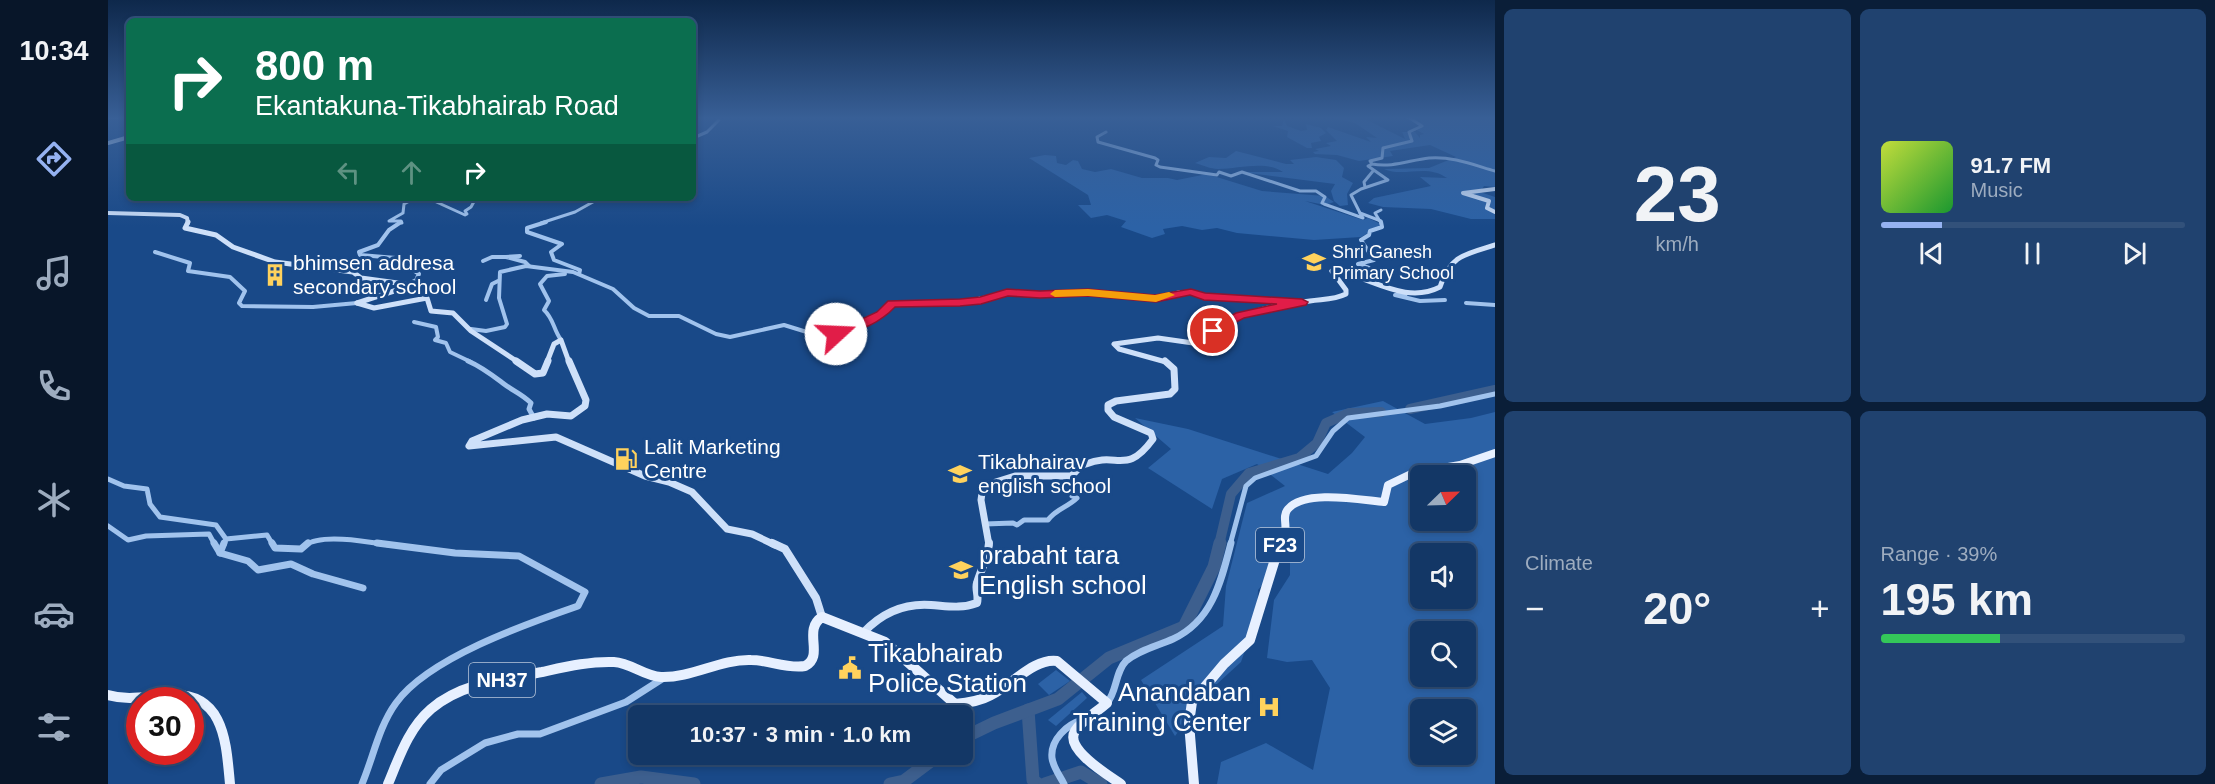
<!DOCTYPE html>
<meta charset="utf-8">
<style>
:root{--surface:#133766;--page:#20426f;--text:#f1f3f6;--muted:#9dacbf;--line:#32517a;--accent:#95b2f1}
body{margin:0;font-family:Helvetica,sans-serif;background:var(--page);color:var(--text);height:100vh;display:flex;flex-direction:column;font-size:22px;white-space:nowrap}
*{box-sizing:border-box;margin:0}
p{font-size:20px;color:var(--muted)}
.icon{flex:none;width:33px;height:33px;fill:none;stroke:currentColor;stroke-width:2;stroke-linecap:round;stroke-linejoin:round}
.map{position:relative;flex:1;overflow:hidden}
.side{display:flex;flex-direction:column;gap:9px;padding:9px;background:#0a1e38;width:720px}
.side>*{flex:none}
.hud{position:absolute;left:18px;top:18px;width:570px;height:183px;border-radius:9px;box-shadow:0 3px 9px #0003,0 0 0 2px var(--line);background:#0b6e4f;color:#fff;overflow:hidden}
.needle{width:39px;rotate:67deg}
.buttons{position:absolute;left:1302px;top:465px;display:grid;gap:12px}
.buttons a{display:grid;place-items:center;width:66px;height:66px;border-radius:9px;background:var(--surface);box-shadow:0 3px 9px #0003,0 0 0 2px var(--line);font-size:30px}
.speed{position:absolute;left:18px;top:687px;display:flex;gap:12px;font-size:30px;font-weight:700;text-align:center}
.speed>*{display:grid;place-content:center;width:78px;height:78px;border-radius:50%;background:var(--surface);box-shadow:0 3px 9px #0003,0 0 0 2px var(--line);line-height:1}
.speed .limit{border:9px solid #d22;background:#fff;color:#111}
.pin{position:absolute;display:grid;place-items:center;width:51px;height:51px;color:#fff;margin:-26px;border:3px solid #fff;border-radius:50%;box-shadow:0 2px 6px #0007}
.me{position:absolute;width:66px;margin:-33px;rotate:70deg;stroke-linejoin:round;filter:drop-shadow(0 0 4px #0008)}
.turn{display:flex;align-items:center;gap:21px;height:126px;padding:0 30px;font-size:27px}
.turn .icon{width:78px;height:78px;stroke-width:2.5}
.turn b{display:block;font-size:42px;line-height:51px}
.lanes{display:flex;align-items:center;height:57px;padding:0 30px;background:#0003;justify-content:center;gap:30px;direction:ltr}
.lanes .off{opacity:.35}
.big{font-size:45px;font-weight:600;line-height:1.1}
.side .widget{flex:1;display:flex;flex-direction:column;justify-content:center;gap:9px;min-width:0;padding:0 21px;border-radius:9px;background:var(--page)}
.side .dial{align-items:center;gap:0}
.dial b{font-size:78px;line-height:1}
.song{display:flex;align-items:center;gap:18px}
.cover{width:72px;height:72px;border-radius:9px;background:linear-gradient(135deg,hsl(70 70% 55%),hsl(130 70% 35%))}
.played{height:6px;border-radius:3px;background:linear-gradient(90deg,var(--accent) 20%,var(--line) 20%)}
.keys{display:flex;justify-content:space-around;direction:ltr}
.heat{display:flex;justify-content:space-between;align-items:center;font-size:33px;direction:ltr}
.charge{height:9px;border-radius:4px;background:linear-gradient(90deg,#34c759 39%,var(--line) 0)}
.side .tiles{flex:1;display:grid;gap:9px;grid-template-columns:repeat(2,1fr)}
.trip{position:absolute;left:520px;top:705px;width:345px;height:60px;border-radius:9px;background:var(--surface);box-shadow:0 3px 9px #0003,0 0 0 2px var(--line);font-weight:600;line-height:60px;text-align:center}
main{display:flex;flex:1;min-height:0}
.menu{display:flex;flex-direction:column;width:108px;justify-content:space-around;align-items:center;background:#081629;color:var(--muted)}
.menu .icon{width:42px;height:42px}
.menu .on{color:var(--accent)}
.menu b{font-size:27px;color:var(--text)}
.map>svg:first-child{display:block}
.green{fill:#2c62a6;fill-rule:evenodd}
.lines{fill:none;stroke-linecap:round;stroke-linejoin:round}
.river-far1{stroke:#3d5f8e;stroke-width:10}
.river{stroke:#3d5f8e;stroke-width:13}
.street-far3{stroke:#a1c3ed;stroke-width:3}
.street-far2{stroke:#a1c3ed;stroke-width:4}
.street-far1{stroke:#a1c3ed;stroke-width:5}
.street{stroke:#a1c3ed;stroke-width:7}
.secondary-far3{stroke:#cee0f9;stroke-width:4}
.secondary-far2{stroke:#cee0f9;stroke-width:5}
.secondary-far1{stroke:#cee0f9;stroke-width:7}
.secondary{stroke:#cee0f9;stroke-width:8}
.primary-far1{stroke:#e7f0ff;stroke-width:8}
.primary{stroke:#e7f0ff;stroke-width:10}
.route{fill:#e11d48;stroke:#92132f;stroke-width:1.5}
.slow{fill:#f59e0b}
.labels{text-anchor:middle;stroke-width:6;stroke-linejoin:round;paint-order:stroke}
.far-poi-label{font-size:18px;fill:#fff;stroke:#194988;text-anchor:start}
.shield{fill:#194988;stroke:#bac8db;stroke-width:1.5}
.shield-label{font-size:20px;font-weight:bold;fill:#fff}
.poi-label{font-size:21px;fill:#fff;stroke:#194988;text-anchor:start}
.near-poi-label{font-size:26px;fill:#fff;stroke:#194988;text-anchor:start}
</style>
<main>
<nav class="menu">
<b>10:34</b>
<svg class="icon on" aria-label="directions" viewBox="0 0 24 24"><path d="M12 3l9 9-9 9-9-9zM9 14v-3h6M13 9l2 2-2 2"/></svg>
<svg class="icon" aria-label="music" viewBox="0 0 24 24"><path d="M9 18V5l10-2v13"/><circle cx="6" cy="18" r="3"/><circle cx="16" cy="16" r="3"/></svg>
<svg class="icon" aria-label="phone" viewBox="0 0 24 24"><path d="M5 4h4l2 5-3 2q2 4 5 5l2-3 5 2v4C11 20 4 13 5 4z"/></svg>
<svg class="icon" aria-label="climate" viewBox="0 0 24 24"><path d="M12 3v18M4 7l16 10M4 17L20 7"/></svg>
<svg class="icon" aria-label="car" viewBox="0 0 24 24"><path d="M5 17H2v-5l4-1 3-4h7l3 4 3 1v5h-3M9 17h6M6 11h13"/><circle cx="7" cy="17" r="2"/><circle cx="17" cy="17" r="2"/></svg>
<svg class="icon" aria-label="filters" viewBox="0 0 24 24"><path d="M4 7h16M4 17h16"/><circle cx="9" cy="7" r="2"/><circle cx="15" cy="17" r="2"/></svg>
</nav>
<div class="map">
<svg width="1387" height="784" viewBox="0 0 1387 784">
<rect width="100%" height="100%" fill="#194988"/>
<g class="green">
<path d="M1221,117H1253L1297,139L1294,132H1307L1312,138V135L1316,134L1307,129L1315,126L1308,122H1313L1311,119L1315,117H1387V187L1376,186L1372,192L1387,197V219H1363L1323,209L1275,207L1260,203L1266,198L1323,186L1312,177L1339,178C1318,163 1296,178 1276,169L1321,168L1348,157L1322,145L1282,151L1285,156L1251,161L1229,155L1207,154L1205,152L1211,151L1207,149L1223,146L1218,143L1229,141L1218,130L1220,127L1263,142L1258,137L1269,138L1247,123Z"/>
<polygon points="1176,119 1179,126 1193,131 1199,130 1198,124 1213,128 1218,133 1211,137 1213,141 1203,143 1204,148 1199,148 1179,137 1180,131 1165,126 1174,126"/>
<path d="M1128,151L1178,164H1186L1182,160L1208,157L1228,160L1236,168L1234,177L1245,183L1239,194L1240,205L1232,206L1226,201L1223,191L1227,184L1133,172H1175C1158,160 1130,169 1110,169C1103,169 1094,165 1087,163L1101,157L1118,158Z"/>
<polygon points="937,155 948,156 949,163 958,165 965,160 970,161 974,169 987,172 1003,169 1034,178 1060,178 1069,180 1099,174 1154,191 1217,196 1226,202 1217,205 1197,201 1255,220 1260,218 1275,225 1253,237 1206,240 1129,233 1109,228 1094,230 1074,226 1055,229 1057,234 1044,238 1013,227 1018,221 999,215 983,218 970,205 983,205 980,195 921,158"/>
<path d="M1275,401L1317,424L1363,418L1387,412V784H1109L1113,762L1158,743L1205,770L1222,688L1204,660L1179,662L1159,658L1166,600L1182,575V557L1188,543L1186,534L1177,531L1166,571L1150,590L1149,616L1133,662L1074,716L1073,728L1067,736L1033,680L1115,626L1118,586L1139,503L1177,486L1149,464L1114,479L1104,509L1040,468L1063,449L1027,418L1080,429L1220,474L1244,453L1257,437L1224,412ZM1312,476H1358V520H1312ZM1312,554H1358V598H1312ZM1312,632H1358V676H1312ZM1312,710H1358V754H1312Z"/>
<polygon points="948,670 962,681 941,695 930,684"/>
<polygon points="974,692 979,698 948,726 940,720"/>
</g>
<g class="lines">
<g class="river-far1">
<polyline points="1302,409 1387,390"/>
<polyline points="1111,545 1123,494 1141,473 1191,458 1209,443 1218,423 1241,413 1273,412"/>
</g>
<g class="river">
<polyline points="920,710 925,780 930,784"/>
<polyline points="855,738 886,723 950,699 1001,658 1076,627 1106,567 1112,543"/>
<polyline points="493,784 533,777 586,784"/>
<polyline points="782,784 796,781 832,754"/>
<polyline points="937,784 973,772 993,784"/>
</g>
<g class="street-far3">
<path d="M1300,117L1314,126L1301,132L1304,141L1275,148L1274,158L1262,161L1264,164C1284,168 1302,160 1321,158C1344,156 1366,165 1387,171"/>
<polyline points="998,132 989,137 990,142 1047,158 1050,160 1048,165 1052,167 1109,175 1111,172 1123,176 1134,172 1192,191 1208,191 1217,197 1214,203 1216,204 1255,218 1252,213"/>
<polyline points="585,138 599,132 611,120"/>
<polyline points="1264,164 1260,166 1280,180 1253,189 1243,195 1252,213 1273,221"/>
<polyline points="1257,187 1256,182 1265,171"/>
<polyline points="313,198 324,200 357,215 359,214 357,211 363,207 368,198"/>
<polyline points="1273,210 1267,213 1273,223"/>
<polyline points="294,223 293,221 281,221 295,213 296,204 307,198"/>
<polyline points="433,223 467,212 492,198"/>
</g>
<g class="street-far2">
<polyline points="293,222 281,230 270,245 251,252 252,255 288,258 311,274 309,278"/>
<polyline points="438,222 419,228 419,232 454,244 443,252 446,260 472,270 471,274"/>
<polyline points="47,252 82,263 80,271 122,277 137,291 131,303 134,306 205,307 249,303"/>
<polyline points="412,256 398,257 417,262 421,266"/>
<polyline points="375,261 384,257 398,257"/>
<polyline points="1224,271 1228,268 1260,275 1258,272 1262,270 1261,268 1250,264 1266,260 1253,240 1261,235 1262,231 1274,227 1273,222"/>
<polyline points="295,287 310,279"/>
<polyline points="1298,294 1287,295 1312,301 1337,300"/>
<polyline points="378,300 384,284 390,281"/>
<polyline points="1358,303 1387,305"/>
<polyline points="306,322 328,327 330,337 327,340 338,343 342,352 363,362"/>
<polyline points="363,329 378,331 397,327 399,324 391,298 392,272 418,266 465,272 505,289 526,308 541,316 571,316 608,334 622,337 676,325 702,333 724,335 758,323 784,304 852,303 902,292 932,295 980,293 1048,299 1072,292 1083,292 1096,296 1189,301"/>
<path d="M453,340C445,329 446,319 436,310L441,301L432,284L439,276L457,274"/>
</g>
<g class="street-far1">
<path d="M360,361C374,367 384,375 396,384C405,391 414,394 423,403L421,409L426,418"/>
<polyline points="0,479 16,486 39,489 42,504 52,517 108,525 118,539 159,535 165,545"/>
<path d="M877,524L905,523L909,525L916,520H940C948,509 960,507 969,498L964,496"/>
<polyline points="0,526 20,540 38,536 101,534 107,545"/>
<polyline points="116,545 118,539"/>
<path d="M198,545C213,533 262,542 281,545"/>
<polyline points="1122,545 1138,486 1147,478 1208,456 1225,431 1240,418 1332,406 1387,394"/>
</g>
<g class="street">
<polyline points="106,543 112,553 140,561 150,570 183,564 205,574 255,588"/>
<polyline points="164,543 167,548 193,549 200,543"/>
<polyline points="112,553 116,543"/>
<path d="M999,703C1009,692 1007,672 1018,661C1031,650 1049,646 1065,639C1104,621 1113,582 1123,543"/>
<path d="M254,784C265,758 271,726 288,703C320,658 418,624 470,606L477,592L411,556L347,553L269,543"/>
<polyline points="322,784 333,770 377,743 410,734 432,734 518,702 554,679"/>
<path d="M956,784C952,776 945,767 944,758C942,740 959,724 975,720"/>
</g>
<g class="secondary-far3">
<polyline points="0,117 9,117"/>
<polyline points="0,143 21,137"/>
<polyline points="1387,189 1355,193 1381,201 1379,208 1387,212"/>
<polyline points="0,213 72,215 79,218 80,223"/>
</g>
<g class="secondary-far2">
<polyline points="80,222 77,228 108,235 125,247 167,262 245,272 253,278 297,284 286,291 249,303"/>
<path d="M1224,271C1260,274 1295,306 1332,287C1342,255 1358,254 1387,245"/>
<polyline points="249,303 266,308 319,298 323,311 345,313 363,331 410,362"/>
<polyline points="439,362 446,344 453,340 461,362"/>
<path d="M1058,362L1011,349L1006,344L1050,338L1092,344C1117,313 1164,306 1202,301C1215,299 1226,300 1238,294V290L1224,271"/>
</g>
<g class="secondary-far1">
<polyline points="408,361 427,374 435,373 440,361"/>
<polyline points="461,361 478,400 477,406 463,416 439,414 414,420 364,441 361,446 448,437 537,476 561,482 584,492 619,529 644,534 667,545"/>
<path d="M881,545L873,500L875,486L907,476H963C968,472 971,466 978,464C1010,451 1018,476 1045,439L1043,433L1006,417L1000,410V405L1008,401L1062,394L1067,389L1066,369L1057,361"/>
</g>
<g class="secondary">
<polyline points="664,543 677,549 708,598 714,617"/>
<path d="M756,632C774,613 796,603 823,605C839,606 853,609 869,603C871,596 867,589 869,583C873,569 880,558 881,543"/>
</g>
<path class="primary-far1" d="M1171,545C1173,541 1176,536 1177,532C1179,524 1174,516 1180,509C1197,489 1253,500 1276,502L1280,485L1305,473L1352,465L1387,453"/>
<g class="primary">
<path d="M0,695C20,701 39,696 60,695C117,691 118,743 122,784"/>
<path d="M280,784C291,758 300,729 323,709C353,683 396,679 434,672C457,667 482,661 506,662C523,663 536,676 553,677C584,678 612,659 643,660C661,660 679,669 697,666C717,656 694,630 714,617L777,642L847,704C860,703 872,701 883,695C904,685 926,658 949,661L999,703C989,712 974,720 967,731C956,749 1000,775 1013,784"/>
<polyline points="1086,784 1081,723 1084,702 1116,664 1142,640 1172,543"/>
</g>
</g>
<linearGradient id="sky" x2="0" y2="1"><stop stop-color="#0e284b"/><stop offset="0.52" stop-color="#385f96"/><stop offset="1" stop-color="#385f96" stop-opacity="0"/></linearGradient>
<rect width="1387" height="227" fill="url(#sky)"/>
<path class="route" d="M899,289L932,291L980,289L1047,295L1083,289L1097,293L1194,299L1200,302L1198,305L1136,318L1105,334L1098,331L1100,328L1128,313L1169,304L1096,300L1082,295L1048,302L980,296L932,298L900,296L873,304L852,306L787,307C771,324 750,332 728,337L722,334L769,312L780,301L852,299L872,297Z"/>
<polygon class="slow" points="980,289 1047,295 1061,292 1067,295 1048,302 980,296 947,297 942,294 947,290"/>
<defs>
<g id="school-bare" transform="scale(1.8)"><path d="M0-5L7-2L0 1L-7-2ZM-4 1L0 2.5L4 1V4Q0 6-4 4Z" fill="#ffd25d" stroke="#194988" stroke-width="2.5" paint-order="stroke"/></g>
<g id="building-bare" transform="scale(1.8)"><path d="M-4-6H4V6H1V3H-1V6H-4ZM-2.5-4.3h1.7v1.8h-1.7ZM.8-4.3h1.7v1.8H.8ZM-2.5-1h1.7V.8h-1.7ZM.8-1h1.7V.8H.8Z" fill="#ffd25d" stroke="#194988" stroke-width="2.5" paint-order="stroke"/></g>
<g id="fuel-bare" transform="scale(1.8)"><path d="M-5.5-6h7V0h2V4h1.3V-2.5L3-4.5l.8-.8L6-3V5H2.5V1h-1V6h-7ZM-4.2-4.7v3.2H.2V-4.7Z" fill="#ffd25d" stroke="#194988" stroke-width="2.5" paint-order="stroke"/></g>
<g id="civic-bare" transform="scale(1.8)"><path d="M-.6-6.5H3V-4.5H.6V-3L4-1V1h2V6H-6V1h2V-1L-.6-3ZM-1.2 2.5V6h2.4V2.5Z" fill="#ffd25d" stroke="#194988" stroke-width="2.5" paint-order="stroke"/></g>
<g id="hospital-bare" transform="scale(1.8)"><path d="M-5-5h3v3.5h4V-5h3V5h-3V1.5h-4V5h-3Z" fill="#ffd25d" stroke="#194988" stroke-width="2.5" paint-order="stroke"/></g>
</defs>
<g fill-rule="evenodd">
<use href="#school-bare" x="1206" y="262"/>
<use href="#building-bare" x="167" y="275"/>
<use href="#fuel-bare" x="518" y="459"/>
<use href="#school-bare" x="852" y="474"/>
<use href="#school-bare" x="853" y="570"/>
<use href="#civic-bare" x="742" y="668"/>
<use href="#hospital-bare" x="1161" y="707"/>
</g>
<g class="labels">
<g class="far-poi-label">
<text x="1224" y="258">Shri Ganesh<tspan x="1224" dy="21">Primary School</tspan></text>
</g>
<g class="shield">
<rect x="1148" y="528" width="48" height="34" rx="4.5"/>
<rect x="361" y="663" width="66" height="34" rx="4.5"/>
</g>
<g class="shield-label">
<text x="1172" y="552">F23</text>
<text x="394" y="687">NH37</text>
</g>
<g class="poi-label">
<text x="185" y="270">bhimsen addresa<tspan x="185" dy="24">secondary school</tspan></text>
<text x="536" y="454">Lalit Marketing<tspan x="536" dy="24">Centre</tspan></text>
<text x="870" y="469">Tikabhairav<tspan x="870" dy="24">english school</tspan></text>
</g>
<g class="near-poi-label">
<text x="871" y="564">prabaht tara<tspan x="871" dy="30">English school</tspan></text>
<text x="760" y="662">Tikabhairab<tspan x="760" dy="30">Police Station</tspan></text>
<text x="1143" y="701" text-anchor="end">Anandaban<tspan x="1143" dy="30">Training Center</tspan></text>
</g>
</g>
</svg>
<div class="buttons">
<a><svg class="needle" viewBox="-14 -14 28 28"><path d="M0-13l5 13h-10z" fill="#e53935"/><path d="M0 13l5-13h-10z" fill="#9dacbf"/></svg></a>
<a><svg class="icon" aria-label="sound" viewBox="0 0 24 24"><path d="M4 9h4l5-4v14l-5-4H4zM17 9q2 3 0 6"/></svg></a>
<a><svg class="icon" aria-label="search" viewBox="0 0 24 24"><circle cx="10" cy="10" r="6"/><path d="M15 15l6 6"/></svg></a>
<a><svg class="icon" aria-label="layers" viewBox="0 0 24 24"><path d="M12 4l9 5-9 5-9-5zM3 14l9 5 9-5"/></svg></a>
</div>
<div class="speed"><div class="limit">30</div></div>
<div class="pin" style="left:1105px;top:331px;background:#d93025"><svg class="icon" aria-label="arrive" viewBox="0 0 24 24"><path d="M6 21V4h12l-3 4 3 4H6"/></svg></div>
<svg class="me" style="left:728px;top:334px" viewBox="-20 -20 40 40"><circle r="19" fill="#fff"/><path d="M0-13L10 11 0 6-10 11z" fill="#e11d48"/></svg>
<div class="trip">10:37 · 3 min · 1.0 km</div>
<div class="hud">
<div class="turn"><svg class="icon" aria-label="right" viewBox="0 0 24 24"><path d="M7 20v-9h11M14 6l5 5-5 5"/></svg><div><b>800 m</b>Ekantakuna-Tikabhairab Road</div></div>
<div class="lanes"><svg class="icon off" aria-label="left" viewBox="0 0 24 24"><path d="M17 20v-9H6M10 6l-5 5 5 5"/></svg><svg class="icon off" aria-label="ahead" viewBox="0 0 24 24"><path d="M12 20V5M6 11l6-6 6 6"/></svg><svg class="icon" aria-label="right" viewBox="0 0 24 24"><path d="M7 20v-9h11M14 6l5 5-5 5"/></svg></div>
</div>
</div>
<section class="side">
<div class="tiles">
<div class="widget dial"><b>23</b><p>km/h</p></div>
<div class="widget">
<div class="song"><i class="cover"></i><div><b>91.7 FM</b><p>Music</p></div></div>
<div class="played"></div>
<div class="keys"><svg class="icon" aria-label="previous" viewBox="0 0 24 24"><path d="M18 5L8 12l10 7zM5 5v14"/></svg><svg class="icon" aria-label="pause" viewBox="0 0 24 24"><path d="M8 5v14M16 5v14"/></svg><svg class="icon" aria-label="next" viewBox="0 0 24 24"><path d="M6 5l10 7-10 7zM19 5v14"/></svg></div>
</div>
<div class="widget"><p>Climate</p>
<div class="heat"><a>−</a><b class="big">20°</b><a>+</a></div>
</div>
<div class="widget"><p>Range · 39%</p><b class="big">195 km</b><div class="charge"></div></div>
</div>
</section>
</main>
